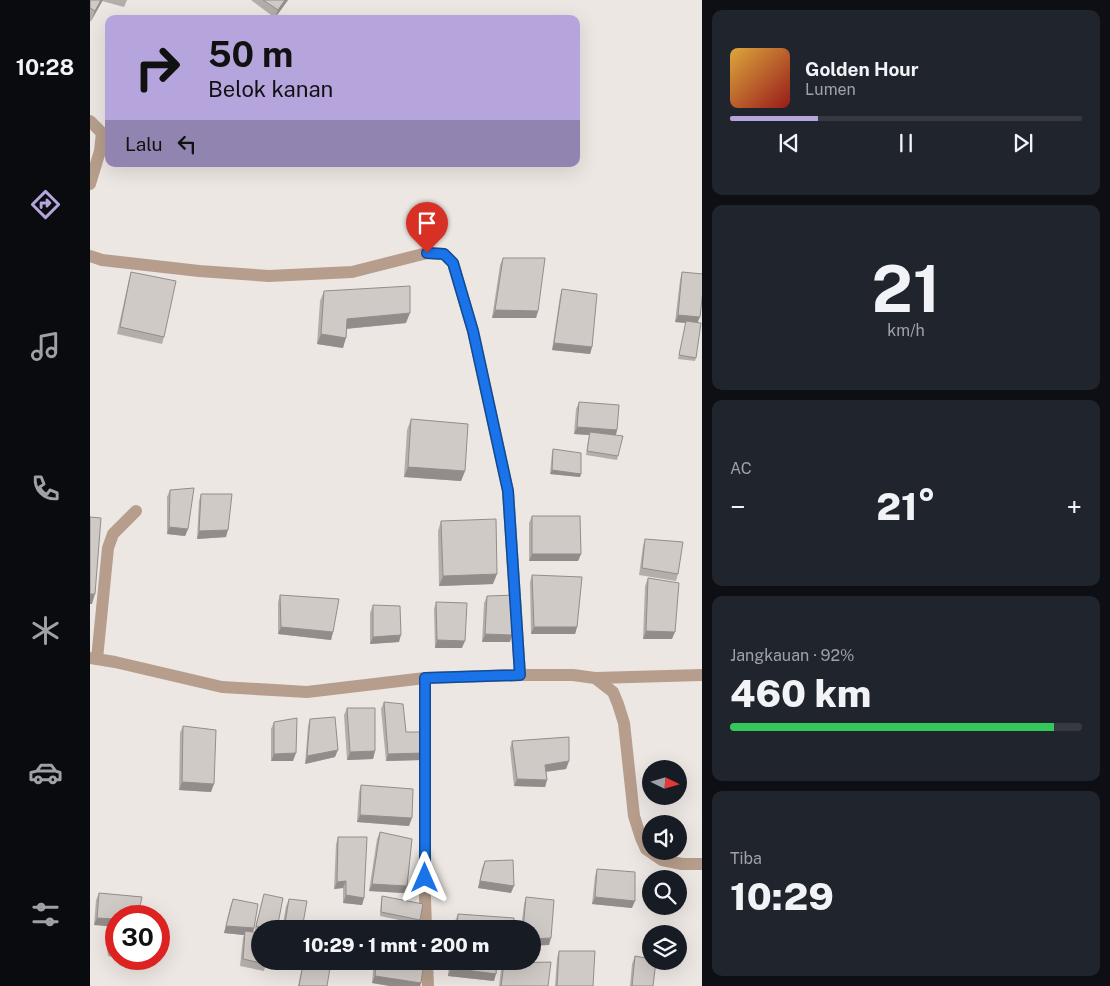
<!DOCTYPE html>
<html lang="id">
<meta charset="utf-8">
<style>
:root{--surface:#171b24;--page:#20242c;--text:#f1f3f6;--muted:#9ea1a6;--line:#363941;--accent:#b6a5dd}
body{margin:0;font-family:"Public Sans",sans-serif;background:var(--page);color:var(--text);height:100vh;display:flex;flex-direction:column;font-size:19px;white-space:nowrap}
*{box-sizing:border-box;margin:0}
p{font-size:16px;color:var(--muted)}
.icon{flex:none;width:28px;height:28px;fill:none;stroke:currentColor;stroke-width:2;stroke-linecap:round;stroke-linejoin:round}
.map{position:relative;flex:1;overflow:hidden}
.side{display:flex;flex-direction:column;gap:10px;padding:10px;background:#0d0f14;width:408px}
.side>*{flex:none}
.top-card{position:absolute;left:15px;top:15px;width:475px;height:152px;border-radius:10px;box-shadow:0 5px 20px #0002;background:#b6a5dd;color:#111;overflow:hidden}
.needle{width:32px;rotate:95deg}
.fabs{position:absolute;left:552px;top:760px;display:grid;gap:10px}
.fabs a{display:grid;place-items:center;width:45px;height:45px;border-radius:50%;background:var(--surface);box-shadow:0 5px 20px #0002;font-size:25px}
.speed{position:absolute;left:15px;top:905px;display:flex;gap:10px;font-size:25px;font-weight:700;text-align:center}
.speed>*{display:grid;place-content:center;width:65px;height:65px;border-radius:50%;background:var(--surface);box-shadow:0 5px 20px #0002;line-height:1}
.speed .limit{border:8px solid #d22;background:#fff;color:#111}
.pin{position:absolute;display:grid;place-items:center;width:42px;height:42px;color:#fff;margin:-51px -21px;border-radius:50% 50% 50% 0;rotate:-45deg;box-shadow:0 0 5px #0007}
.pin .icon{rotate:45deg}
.me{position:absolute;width:55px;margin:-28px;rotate:0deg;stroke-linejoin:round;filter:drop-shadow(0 0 4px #0008)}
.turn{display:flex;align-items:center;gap:18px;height:105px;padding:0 20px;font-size:22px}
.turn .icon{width:65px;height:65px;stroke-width:2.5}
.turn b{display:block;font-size:35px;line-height:42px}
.then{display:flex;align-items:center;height:48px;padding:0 20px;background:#0003;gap:10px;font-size:19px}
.big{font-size:38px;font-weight:800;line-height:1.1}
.side .widget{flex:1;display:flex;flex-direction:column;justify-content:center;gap:8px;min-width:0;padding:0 18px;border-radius:10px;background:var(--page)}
.side .dial{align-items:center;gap:0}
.dial b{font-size:65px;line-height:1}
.song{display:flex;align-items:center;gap:15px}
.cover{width:60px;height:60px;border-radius:8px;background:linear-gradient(135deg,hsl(40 70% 55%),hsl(0 70% 35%))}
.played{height:5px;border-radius:2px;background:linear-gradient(90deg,var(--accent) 25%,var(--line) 25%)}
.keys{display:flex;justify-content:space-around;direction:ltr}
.heat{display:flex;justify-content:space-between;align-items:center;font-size:28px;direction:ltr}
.charge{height:8px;border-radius:4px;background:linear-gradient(90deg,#34c759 92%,var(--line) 0)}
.trip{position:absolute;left:161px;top:920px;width:290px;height:50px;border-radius:25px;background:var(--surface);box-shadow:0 5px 20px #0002;font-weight:800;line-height:50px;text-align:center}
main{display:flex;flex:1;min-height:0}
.dock{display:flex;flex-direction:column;width:90px;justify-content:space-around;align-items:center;background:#090b0e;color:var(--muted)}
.dock .icon{width:35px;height:35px}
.dock .selected{color:var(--accent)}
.dock b{font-size:22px;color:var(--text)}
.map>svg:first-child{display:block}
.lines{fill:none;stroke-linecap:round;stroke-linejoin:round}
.minor{stroke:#b79e8c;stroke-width:12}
.wall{fill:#b3aeaa}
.shaded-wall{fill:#928d8b}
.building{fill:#d0cac6;stroke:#928d8b}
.route-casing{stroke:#114b97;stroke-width:12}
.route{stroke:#1a73e8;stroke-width:9}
</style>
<main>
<nav class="dock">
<b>10:28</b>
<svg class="icon selected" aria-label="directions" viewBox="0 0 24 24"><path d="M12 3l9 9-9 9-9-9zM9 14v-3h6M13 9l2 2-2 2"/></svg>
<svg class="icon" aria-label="music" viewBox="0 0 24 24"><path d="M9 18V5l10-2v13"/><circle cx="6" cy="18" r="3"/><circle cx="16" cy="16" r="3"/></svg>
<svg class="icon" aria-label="phone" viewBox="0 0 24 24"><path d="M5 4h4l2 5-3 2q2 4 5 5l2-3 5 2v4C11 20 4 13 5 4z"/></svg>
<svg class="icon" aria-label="climate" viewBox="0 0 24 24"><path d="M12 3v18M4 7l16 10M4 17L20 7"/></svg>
<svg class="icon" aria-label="car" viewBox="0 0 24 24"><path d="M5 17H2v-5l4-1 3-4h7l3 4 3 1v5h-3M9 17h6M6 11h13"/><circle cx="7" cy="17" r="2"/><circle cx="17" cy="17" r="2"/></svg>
<svg class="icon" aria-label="filters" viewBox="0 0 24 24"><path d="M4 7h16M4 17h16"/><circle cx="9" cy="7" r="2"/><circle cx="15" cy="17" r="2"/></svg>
</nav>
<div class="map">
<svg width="613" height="986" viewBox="0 0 613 986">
<rect width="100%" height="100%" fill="#ede7e3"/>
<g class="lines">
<g class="minor">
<polyline points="0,121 12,133 10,151 0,184"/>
<polyline points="0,256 12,260 109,271 179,276 262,272 337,253 354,254 363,263 383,331 418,491 430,675"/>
<polyline points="0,658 25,662 132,687 217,692 335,678 430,675 483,675 505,678 523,692 528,704 534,723 544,816 551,838 556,849 572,860 592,864 613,864"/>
<polyline points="7,659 18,548 23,534 46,511"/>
<polyline points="335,678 335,898 336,929"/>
<polyline points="505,678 613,675"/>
<polyline points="337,961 338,986"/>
</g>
</g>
<g class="wall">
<polygon points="0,0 37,0 34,7 12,1 1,21 0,21"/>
<polygon points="161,0 198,0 185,18"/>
<polygon points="413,258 448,311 446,318 402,318 410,265"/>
<polygon points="41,272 74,337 72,344 27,334 39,279"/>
<polygon points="592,272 608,323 606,358 605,361 588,359 596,323 585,322 590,280"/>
<polygon points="472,289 502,347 500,354 462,350 470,296"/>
<polygon points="234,291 316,323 256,329 253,348 227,344 230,301"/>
<polygon points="489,402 527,430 526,435 528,456 527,460 496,455 499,435 484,434 486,409"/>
<polygon points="321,419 375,471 371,481 314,477 317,430"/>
<polygon points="463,449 491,474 490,477 460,474 462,452"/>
<polygon points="80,490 98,529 95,536 77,534 77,497"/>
<polygon points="111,494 136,537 107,539 109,501"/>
<polygon points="442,516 491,554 488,561 439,561 439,523"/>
<polygon points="351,521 403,584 349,586 348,531"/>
<polygon points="555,539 588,574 586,581 549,575 553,546"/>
<polygon points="442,575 487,627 485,634 441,634 440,582"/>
<polygon points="558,578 582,639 553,639 555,586"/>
<polygon points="190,595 243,632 241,640 188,634 188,602"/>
<polygon points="397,596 420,642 392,642 394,603"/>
<polygon points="346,602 372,648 345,648 344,609"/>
<polygon points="283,605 309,642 280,644 280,613"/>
<polygon points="294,702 316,732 332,760 296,761 291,709"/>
<polygon points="257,708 285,751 283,759 257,760 254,715"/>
<polygon points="220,719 245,757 215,764 218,726"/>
<polygon points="184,722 203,761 181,761 181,729"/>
<polygon points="93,726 121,792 89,790 90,733"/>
<polygon points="422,741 479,761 476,769 456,772 457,780 455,787 424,786 420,748"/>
<polygon points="271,785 319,826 267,822 269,792"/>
<polygon points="290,832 314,893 279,891 287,839"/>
<polygon points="248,837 274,898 272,905 253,903 253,888 244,889 246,844"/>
<polygon points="395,861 421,893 388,888 392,868"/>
<polygon points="507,869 542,908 502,904 505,876"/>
<polygon points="9,893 52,897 4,925 6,900"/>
<polygon points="174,894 187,929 170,929 170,961 176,964 174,971 150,966 153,938 154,935 134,933 140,907 143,899 164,928 163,932 164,932 172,901"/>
<polygon points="292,896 330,920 328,924 290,916 291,900"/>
<polygon points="436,897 459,945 442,929 431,929 434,904"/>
<polygon points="199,899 212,929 192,929 196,906"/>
<polygon points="368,914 424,929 365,929 365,921"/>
<polygon points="17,935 26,935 26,958 18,956 16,938"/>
<polygon points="469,951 503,986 465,986 467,958"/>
<polygon points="545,956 563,986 540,986 542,964"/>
<polygon points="284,961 334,961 330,986 300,986 282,983"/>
<polygon points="359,961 407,961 404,981 358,976"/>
<polygon points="414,963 458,986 409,986 411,970"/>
<polygon points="213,964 237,986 208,986 211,972"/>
</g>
<g class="shaded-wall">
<polygon points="11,0 13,0 1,21 5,11"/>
<polygon points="195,0 198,0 185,18 188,10"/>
<polygon points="405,310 448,311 446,318 402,318"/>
<polygon points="320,313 316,323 253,329 257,319"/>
<polygon points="588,315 610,317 607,324 585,322"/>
<polygon points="231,334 256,338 253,348 227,344"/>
<polygon points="464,343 502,347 500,354 462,350"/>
<polygon points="487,427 527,430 525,438 500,432 499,435 484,434"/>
<polygon points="318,467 375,471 371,481 314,477"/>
<polygon points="462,470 491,474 490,477 460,474"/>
<polygon points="79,527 98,529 95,536 77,534"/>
<polygon points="138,530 136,537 107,539 109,531"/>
<polygon points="442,554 491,554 488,561 439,561"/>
<polygon points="407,574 403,584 349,586 353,576"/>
<polygon points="0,594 5,594 2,604 0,604"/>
<polygon points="191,627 243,632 241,640 188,634"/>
<polygon points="444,627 487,627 485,634 441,634"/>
<polygon points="556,631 585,632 582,639 553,639"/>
<polygon points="395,634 422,635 420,642 392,642"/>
<polygon points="311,635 309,642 280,644 283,637"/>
<polygon points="347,640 375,641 372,648 345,648"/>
<polygon points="248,750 245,757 215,764 217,756"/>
<polygon points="285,751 283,759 257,760 260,752"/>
<polygon points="206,753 203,761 181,761 184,754"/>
<polygon points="334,753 332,760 296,761 298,754"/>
<polygon points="479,761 476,769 453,772 455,765"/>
<polygon points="427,779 457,780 455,787 424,786"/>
<polygon points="92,782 124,784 121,792 89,790"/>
<polygon points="270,815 322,818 319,826 267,822"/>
<polygon points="256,881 253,888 244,889 247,882"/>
<polygon points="390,881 424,886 421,893 388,888"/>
<polygon points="282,884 317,886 314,893 279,891"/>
<polygon points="256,895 274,898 272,905 253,903"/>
<polygon points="505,897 545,901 542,908 502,904"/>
<polygon points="7,918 26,919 26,927 4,925"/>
<polygon points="136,926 164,928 162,936 155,931 154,935 134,933"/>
<polygon points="461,938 459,945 442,946 442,939"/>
<polygon points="361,968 406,974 404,981 358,976"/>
<polygon points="285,976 331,983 330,986 300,986 282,983"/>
</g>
<g class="building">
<polygon points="0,0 11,0 5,11 0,8"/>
<polygon points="173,0 195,0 188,10"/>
<polygon points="413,258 455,258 448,311 405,310"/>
<polygon points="41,272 86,281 74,337 30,327"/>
<polygon points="592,272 613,274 613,290 610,317 588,315"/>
<polygon points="320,286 320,313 257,319 256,338 231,334 234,291"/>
<polygon points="472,289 507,294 502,347 464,343"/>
<polygon points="596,321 611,323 606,358 589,355"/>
<polygon points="489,402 529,405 527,430 487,427"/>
<polygon points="321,419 378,424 375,471 318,467"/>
<polygon points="500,432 533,436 528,456 497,451"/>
<polygon points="463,449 491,453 491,474 462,470"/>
<polygon points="104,488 98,529 79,527 80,490"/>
<polygon points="111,494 142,494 138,530 109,531"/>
<polygon points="442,516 490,516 491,554 442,554"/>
<polygon points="0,517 11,518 5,594 0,594"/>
<polygon points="406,519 407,574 353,576 351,521"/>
<polygon points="555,539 593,542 588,574 552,568"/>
<polygon points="442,575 492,577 487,627 444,627"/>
<polygon points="558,578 589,583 585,632 556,631"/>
<polygon points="190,595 249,599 243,632 191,627"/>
<polygon points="426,595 422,635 395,634 397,596"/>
<polygon points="346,602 377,603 375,641 347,640"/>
<polygon points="283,605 310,606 311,635 283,637"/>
<polygon points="294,702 313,704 316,732 335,732 334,753 298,754"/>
<polygon points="257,708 285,708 285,751 260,752"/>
<polygon points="245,717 248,750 217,756 220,719"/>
<polygon points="207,718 206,753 184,754 184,722"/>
<polygon points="93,726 126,730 124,784 92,782"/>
<polygon points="479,737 479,761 455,765 457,780 427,779 422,741"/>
<polygon points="271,785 323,789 322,818 270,815"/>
<polygon points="290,832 322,839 317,886 282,884"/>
<polygon points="248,837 277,837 274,898 256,895 256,881 247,882"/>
<polygon points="423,860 424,886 390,881 395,861"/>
<polygon points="507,869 545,872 545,901 505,897"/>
<polygon points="9,893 52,897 48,916 26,916 26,919 7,918"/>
<polygon points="174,894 193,898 187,929 174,929 166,926"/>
<polygon points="292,896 333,904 330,920 291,912"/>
<polygon points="436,897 464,900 461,938 442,939 442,929 433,929"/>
<polygon points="143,899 168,904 164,928 136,926"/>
<polygon points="199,899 217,901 212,929 194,929"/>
<polygon points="368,914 424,918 424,929 367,929"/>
<polygon points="304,921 328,927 328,929 304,929"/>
<polygon points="155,931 170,933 170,961 177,961 176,964 153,959"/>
<polygon points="17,935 26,935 26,954 19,953"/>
<polygon points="469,951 505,951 503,986 467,986"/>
<polygon points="545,956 561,959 561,961 566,961 563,986 542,986"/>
<polygon points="286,961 334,961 331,983 285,976"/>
<polygon points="361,961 407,961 406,974 361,968"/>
<polygon points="461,962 458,986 411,986 414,963"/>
<polygon points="213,964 240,968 237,986 209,986"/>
</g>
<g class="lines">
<g class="route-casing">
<polyline id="route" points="335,878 335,678 430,675 418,491 383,331 363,263 354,254 337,253"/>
</g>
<use href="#route" class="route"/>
</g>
</svg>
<div class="fabs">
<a><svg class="needle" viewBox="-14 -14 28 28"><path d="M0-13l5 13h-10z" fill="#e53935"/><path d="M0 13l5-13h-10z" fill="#9ea1a6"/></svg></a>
<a><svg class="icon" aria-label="sound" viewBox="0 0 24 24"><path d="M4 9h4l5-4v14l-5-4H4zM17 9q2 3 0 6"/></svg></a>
<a><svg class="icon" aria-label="search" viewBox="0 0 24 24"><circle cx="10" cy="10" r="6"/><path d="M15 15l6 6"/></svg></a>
<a><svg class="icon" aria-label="layers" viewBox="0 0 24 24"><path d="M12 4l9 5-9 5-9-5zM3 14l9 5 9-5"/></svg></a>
</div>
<div class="speed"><div class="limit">30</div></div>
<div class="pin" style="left:337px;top:253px;background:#d93025"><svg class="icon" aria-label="arrive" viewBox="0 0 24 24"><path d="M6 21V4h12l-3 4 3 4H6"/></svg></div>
<svg class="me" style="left:335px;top:878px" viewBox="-20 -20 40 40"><path d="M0-17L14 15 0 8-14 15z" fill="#1a73e8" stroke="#fff" stroke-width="4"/></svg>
<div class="trip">10:29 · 1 mnt · 200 m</div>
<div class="top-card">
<div class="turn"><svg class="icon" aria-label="right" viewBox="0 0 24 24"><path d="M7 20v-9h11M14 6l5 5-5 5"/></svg><div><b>50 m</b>Belok kanan</div></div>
<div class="then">Lalu<svg class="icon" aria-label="left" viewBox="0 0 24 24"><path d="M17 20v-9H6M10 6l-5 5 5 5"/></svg></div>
</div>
</div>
<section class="side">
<div class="widget">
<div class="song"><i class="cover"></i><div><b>Golden Hour</b><p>Lumen</p></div></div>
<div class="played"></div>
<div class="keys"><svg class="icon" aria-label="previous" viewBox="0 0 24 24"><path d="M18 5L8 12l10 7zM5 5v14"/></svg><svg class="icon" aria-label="pause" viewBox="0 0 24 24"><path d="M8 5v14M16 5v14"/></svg><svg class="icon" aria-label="next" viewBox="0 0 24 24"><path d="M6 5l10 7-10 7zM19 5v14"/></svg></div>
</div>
<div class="widget dial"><b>21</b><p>km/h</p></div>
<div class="widget"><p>AC</p>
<div class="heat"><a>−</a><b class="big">21°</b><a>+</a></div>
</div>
<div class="widget"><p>Jangkauan · 92%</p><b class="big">460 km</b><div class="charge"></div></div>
<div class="widget"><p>Tiba</p><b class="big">10:29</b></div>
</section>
</main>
